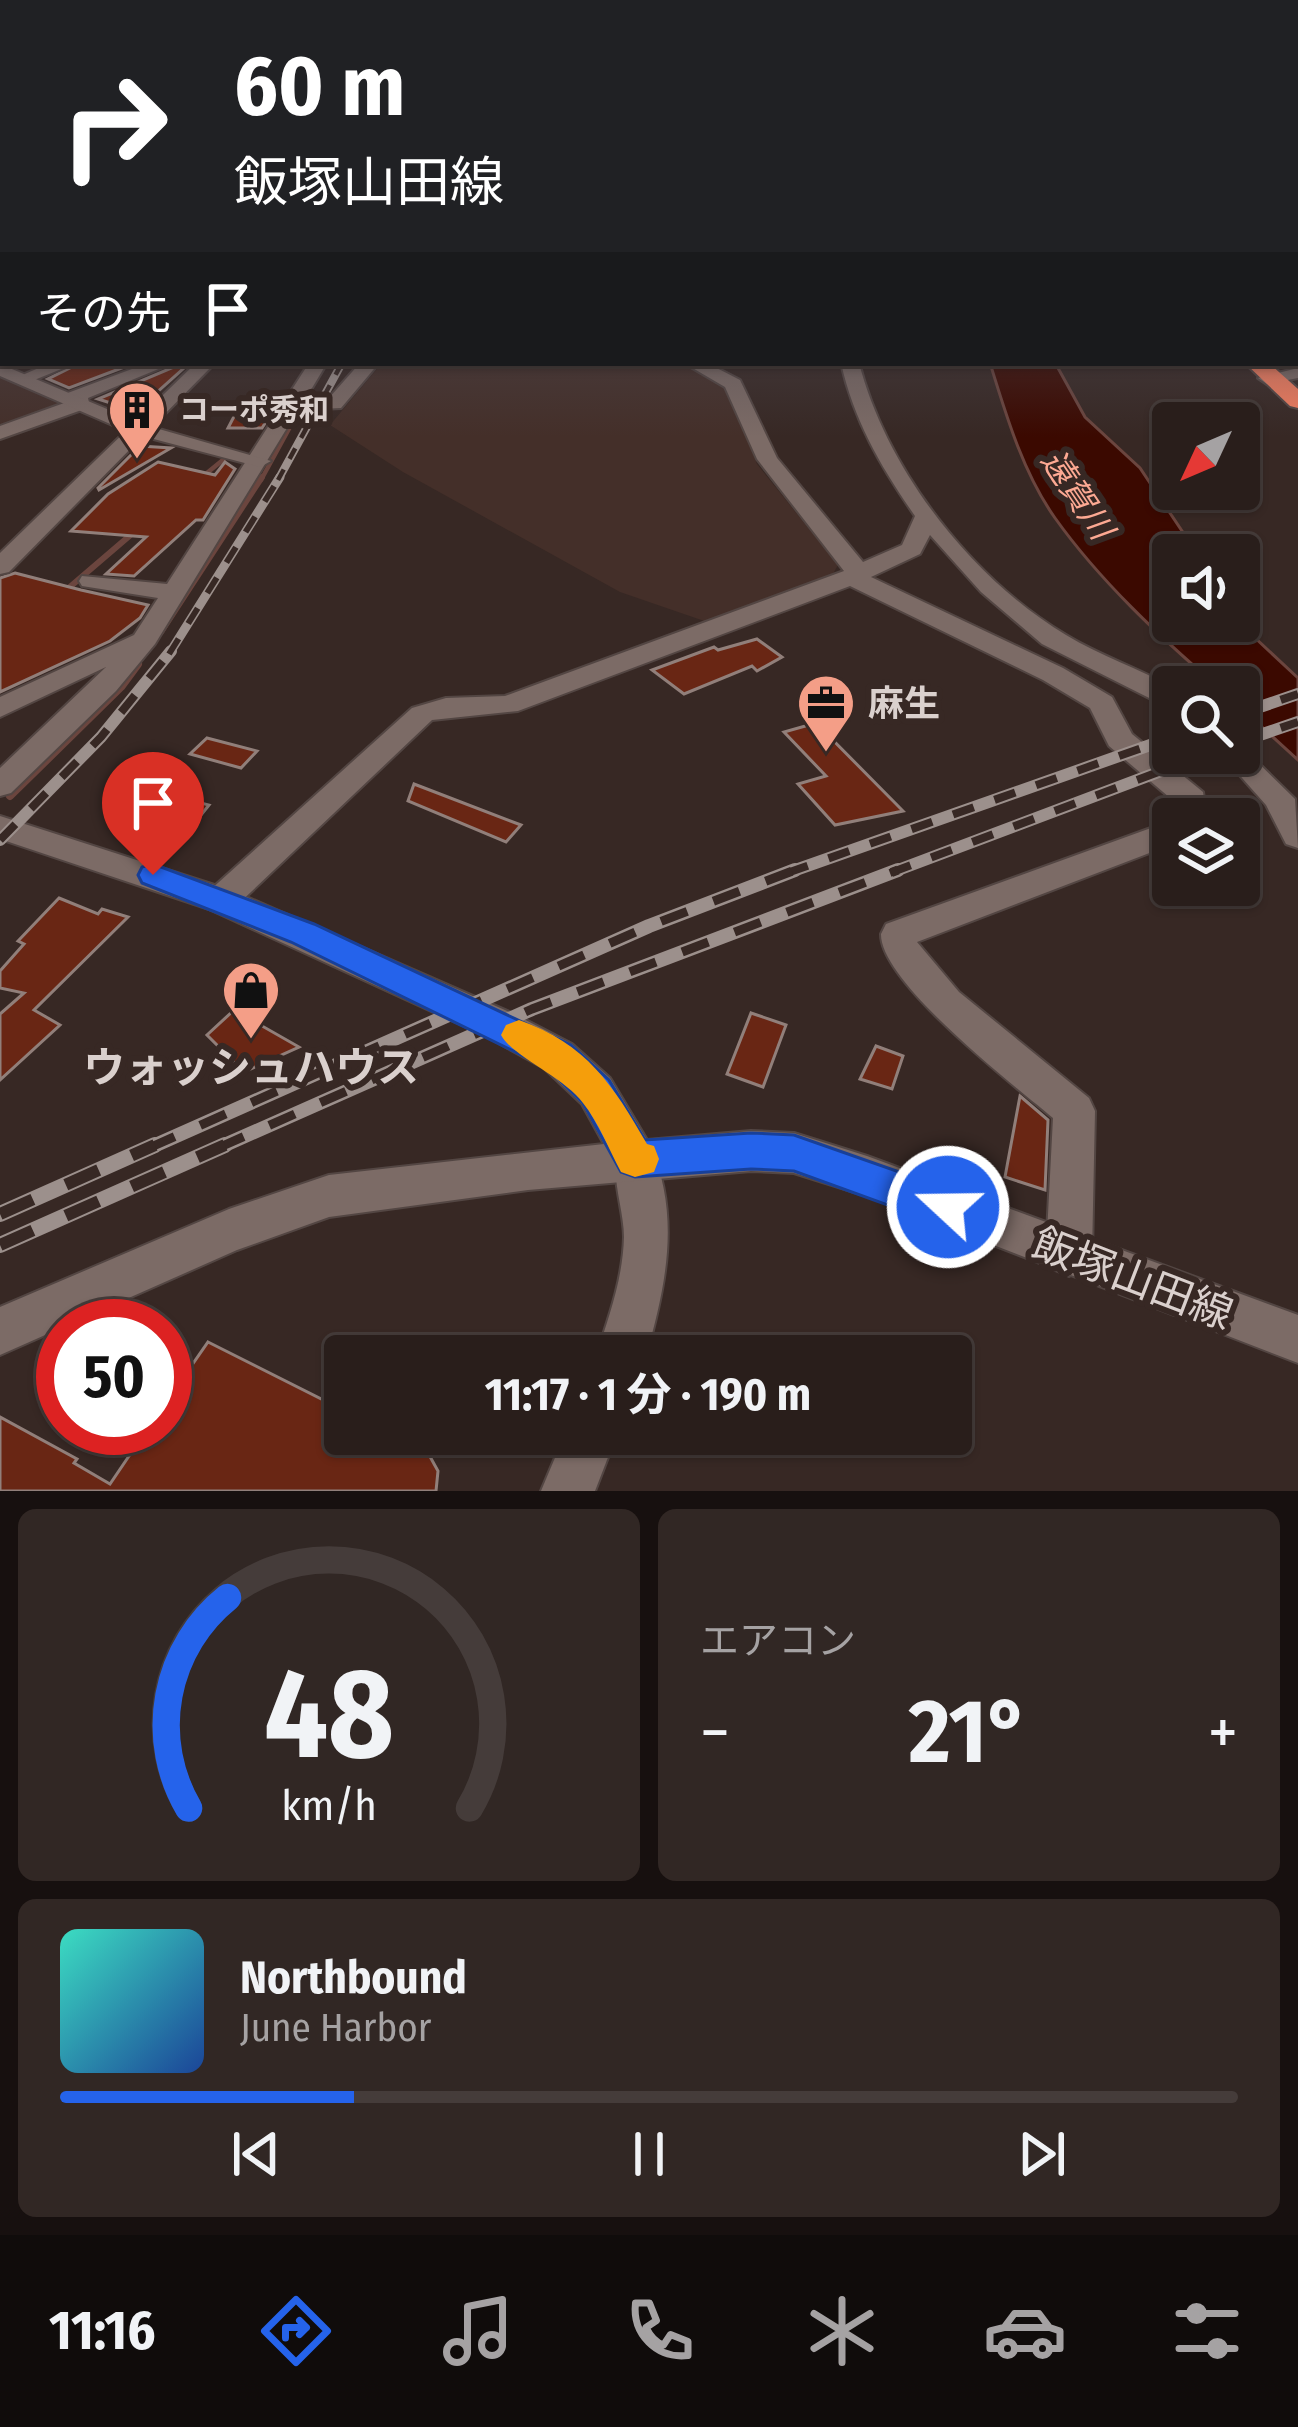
<!DOCTYPE html>
<html lang="ja">
<meta charset="utf-8">
<style>
:root{--surface:#291e1b;--page:#312724;--text:#f1f3f6;--muted:#a5a2a3;--line:#453c3a;--accent:#2563eb}
body{margin:0;font-family:"Fira Sans Condensed","Noto Sans JP",sans-serif;background:var(--page);color:var(--text);height:100vh;display:flex;flex-direction:column;font-size:45px;white-space:nowrap}
*{box-sizing:border-box;margin:0}
p{font-size:39px;color:var(--muted)}
.icon{flex:none;width:66px;height:66px;fill:none;stroke:currentColor;stroke-width:2;stroke-linecap:round;stroke-linejoin:round}
.map{position:relative;height:1491px;overflow:hidden}
.side{display:flex;flex-direction:column;gap:18px;padding:18px;background:#17100f;flex:1}
.side>*{flex:none}
.top-card{position:absolute;left:0px;top:0px;width:1299px;height:366px;box-shadow:0 3px 9px #0004,0 0 0 3px var(--line);background:#202124;color:#fff;overflow:hidden}
.needle{width:78px;rotate:226deg}
.buttons{position:absolute;left:1152px;top:402px;display:grid;gap:24px}
.buttons a{display:grid;place-items:center;width:108px;height:108px;border-radius:12px;background:var(--surface);box-shadow:0 3px 9px #0004,0 0 0 3px var(--line);font-size:60px}
.speed{position:absolute;left:36px;top:1299px;display:flex;gap:24px;font-size:60px;font-weight:700;text-align:center}
.speed>*{display:grid;place-content:center;width:156px;height:156px;border-radius:50%;background:var(--surface);box-shadow:0 3px 9px #0004,0 0 0 3px var(--line);line-height:1}
.speed .limit{border:18px solid #d22;background:#fff;color:#111}
.pin{position:absolute;display:grid;place-items:center;width:102px;height:102px;color:#fff;margin:-123px -51px;border-radius:50% 50% 50% 0;rotate:-45deg;box-shadow:0 0 12px #0007}
.pin .icon{rotate:45deg}
.me{position:absolute;width:132px;margin:-66px;rotate:291deg;stroke-linejoin:round;filter:drop-shadow(0 0 9px #0008)}
.turn{display:flex;align-items:center;gap:42px;height:252px;padding:0 36px;font-size:54px}
.turn .icon{width:156px;height:156px;stroke-width:2.5}
.turn b{display:block;font-size:84px;line-height:102px}
.then{display:flex;align-items:center;height:114px;padding:0 36px;background:#0003;gap:24px;font-size:45px}
.big{font-size:90px;font-weight:700;line-height:1.1}
.side .card{flex:1;display:flex;flex-direction:column;justify-content:center;gap:18px;min-width:0;padding:0 42px;border-radius:18px;background:var(--page)}
.side .dial{align-items:center;gap:0}
.dial svg{height:312px;overflow:visible;fill:none;stroke:var(--line);stroke-width:7;stroke-linecap:round;text-anchor:middle}
.dial text{fill:var(--text);stroke:none}
.song{display:flex;align-items:center;gap:36px}
.cover{width:144px;height:144px;border-radius:18px;background:linear-gradient(135deg,hsl(170 70% 55%),hsl(220 70% 35%))}
.played{height:12px;border-radius:6px;background:linear-gradient(90deg,var(--accent) 25%,var(--line) 25%)}
.keys{display:flex;justify-content:space-around;direction:ltr}
.heat{display:flex;justify-content:space-between;align-items:center;font-size:66px;direction:ltr}
.side .tiles{flex:1;display:grid;gap:18px;grid-template-columns:1fr 1fr}
.card:last-child{grid-column:span 2}
.trip{position:absolute;left:324px;top:1335px;width:648px;height:120px;border-radius:12px;background:var(--surface);box-shadow:0 3px 9px #0004,0 0 0 3px var(--line);font-weight:700;line-height:120px;text-align:center}
.tabs{display:flex;height:192px;justify-content:space-around;align-items:center;background:#100c0b;color:var(--muted)}
.tabs .icon{width:84px;height:84px}
.tabs .on{color:var(--accent)}
.tabs b{font-size:54px;color:var(--text)}
.map>svg:first-child{display:block}
.built{fill:#442f29}
.water{fill:#3b0900;stroke:#6b453e;stroke-width:3}
.lines{fill:none;stroke-linecap:round;stroke-linejoin:round}
.stream-far2{stroke:#6b453e;stroke-width:4.5}
.stream-far1{stroke:#6b453e;stroke-width:6}
.stream{stroke:#6b453e;stroke-width:8}
.building{fill:#692614;stroke:#917f7a;stroke-width:3}
.street-casing{stroke:#534643;stroke-width:4}
.secondary-casing{stroke:#534643;stroke-width:4}
.highway-casing{stroke:#534643;stroke-width:4}
.street{fill:#7c6b66;fill-rule:evenodd}
.secondary{fill:#7c6b66;fill-rule:evenodd}
.highway{fill:#f67f60;fill-rule:evenodd}
.rail-far4-casing{stroke:#9c908c;stroke-width:8}
.rail-far3-casing{stroke:#9c908c;stroke-width:9}
.rail-far2-casing{stroke:#9c908c;stroke-width:12}
.rail-far1-casing{stroke:#9c908c;stroke-width:14}
.rail-casing{stroke:#9c908c;stroke-width:16}
.rail-far4{stroke:#372824;stroke-width:4.5;stroke-dasharray:12;stroke-linecap:butt}
.rail-far3{stroke:#372824;stroke-width:6;stroke-dasharray:18;stroke-linecap:butt}
.rail-far2{stroke:#372824;stroke-width:8;stroke-dasharray:22;stroke-linecap:butt}
.rail-far1{stroke:#372824;stroke-width:9;stroke-dasharray:28;stroke-linecap:butt}
.rail{stroke:#372824;stroke-width:12;stroke-dasharray:36;stroke-linecap:butt}
.route{fill:#2563eb;stroke:#184099;stroke-width:3}
.slow{fill:#f59e0b}
.labels{text-anchor:middle;stroke-width:12;stroke-linejoin:round;paint-order:stroke}
.far-poi-label{font-size:30px;font-weight:bold;fill:#dad0cd;stroke:#372824;text-anchor:start}
.far-water-label{font-size:33px;font-style:italic;fill:#fda993;stroke:#372824}
.poi-label{font-size:36px;font-weight:bold;fill:#dad0cd;stroke:#372824;text-anchor:start}
.near-poi-label{font-size:42px;font-weight:bold;fill:#dad0cd;stroke:#372824}
.near-street-label{font-size:42px;fill:#dad0cd;stroke:#372824}
</style>
<div class="map">
<svg width="1298" height="1491" viewBox="0 0 1298 1491">
<rect width="100%" height="100%" fill="#372824"/>
<g class="built">
<polygon points="382,363 685,363 727,387 757,464 838,565 830,579 713,624 620,592 403,472 330,425"/>
<polygon points="0,377 66,407 0,429"/>
</g>
<path class="water" d="M990,363H1061L1058,368L1085,417L1140,468L1198,555H1173V621H1237L1298,678V760L1239,706V687H1218C1160,637 1100,581 1055,518C1023,473 1006,415 990,363Z"/>
<g class="lines">
<g class="stream-far2">
<polyline points="202,477 229,455"/>
<polyline points="261,480 302,405"/>
</g>
<g class="stream-far1">
<polyline points="64,592 134,532"/>
<polyline points="161,632 262,477"/>
</g>
<polyline class="stream" points="10,796 121,687 138,664"/>
</g>
<g class="building">
<polygon points="80,363 135,363 69,388 48,379"/>
<polygon points="176,366 185,367 136,411 98,399"/>
<polygon points="262,396 281,398 262,428 228,428 241,403"/>
<polygon points="140,446 171,448 99,490 98,488"/>
<polygon points="158,462 215,475 225,462 235,469 203,520 196,520 134,576 106,574 146,537 71,531 108,494"/>
<polygon points="15,573 81,590 148,605 140,618 110,641 0,692 0,578"/>
<polygon points="757,639 782,657 757,671 752,666 684,694 652,670 714,647 718,650"/>
<polygon points="816,723 903,811 835,825 798,784 826,776 784,732"/>
<polygon points="207,738 257,751 241,768 190,754"/>
<polygon points="414,784 521,825 506,842 408,801"/>
<polygon points="144,788 209,805 193,825 127,808"/>
<polygon points="59,898 98,914 102,909 128,917 34,1010 60,1025 0,1080 0,1014 24,993 0,988 0,971 24,944 18,941"/>
<polygon points="234,1010 299,1047 244,1072 207,1035"/>
<polygon points="751,1013 786,1025 763,1087 727,1074"/>
<polygon points="876,1046 903,1056 892,1089 860,1079"/>
<polygon points="1020,1096 1048,1120 1045,1190 1005,1177"/>
<polygon points="208,1342 345,1411 345,1434 390,1434 428,1453 438,1471 436,1491 0,1491 0,1417 77,1459 74,1463 110,1484 148,1428 165,1428 165,1404"/>
</g>
<g class="lines">
<g class="street-casing">
<g id="street">
<polygon points="0,236 3,237 3,245 0,244"/>
<polygon points="3,272 3,282 0,283 0,273"/>
<polygon points="1296,272 1298,273 1298,283 1296,282"/>
<polygon points="3,333 3,343 0,344 0,334"/>
<polygon points="0,357 3,363 11,363 0,368"/>
<polygon points="50,363 76,363 27,383 18,377"/>
<polygon points="148,363 173,363 88,398 90,407 0,439 0,426 67,402 65,394"/>
<polygon points="196,363 215,363 9,572 0,574 0,553"/>
<polygon points="309,363 327,363 306,398 329,398 360,363 379,363 341,408 298,410 155,644 116,691 11,793 0,796 0,768 106,667 0,717 0,697 134,635 158,598 82,586 79,581 82,576 167,584"/>
<path d="M684,363H707L740,380L777,458L863,562L902,545L915,516C881,467 854,421 841,363H859C887,470 971,578 1066,635C1100,656 1139,668 1173,688V710L1042,644L981,592L930,535L920,554L871,577L1063,668L1112,697L1132,734L1203,792L1207,819H1175L1176,803L1109,746L1090,708L1043,680L850,586L518,711L432,720L233,909L221,913L209,909L204,900L209,891L412,708L446,698L505,696L844,571L757,459L725,387Z"/>
<polygon points="1298,368 1298,378 1267,384 1258,378"/>
<polygon points="1239,744 1295,799 1298,848 1286,844 1266,805 1220,753 1239,753"/>
<path d="M1173,820V844L917,942L959,992L1089,1098L1095,1111L1092,1253L1085,1269L1069,1276L1053,1269L1046,1253L1053,1118C1015,1086 880,982 881,934L886,924Z"/>
<path d="M635,1139L650,1145C681,1215 666,1286 646,1356H596C609,1317 623,1278 624,1237C624,1208 608,1171 620,1145Z"/>
<polygon points="565,1434 617,1434 595,1491 541,1491"/>
</g>
</g>
<g class="secondary-casing">
<g id="secondary">
<polygon points="0,364 145,425 271,461 260,467 131,433 0,376"/>
<polygon points="0,816 233,891 514,1014 572,1044 610,1078 647,1140 751,1131 794,1133 867,1156 1298,1315 1298,1363 867,1196 794,1173 751,1171 528,1190 329,1217 237,1250 0,1355 0,1307 229,1209 329,1175 604,1144 582,1104 544,1068 486,1036 209,909 0,839"/>
</g>
</g>
<g class="highway-casing">
<polygon id="highway" points="1245,363 1269,363 1298,389 1298,408 1290,406"/>
</g>
<use href="#street" class="street"/>
<use href="#secondary" class="secondary"/>
<use href="#highway" class="highway"/>
<g class="rail-far4-casing">
<polyline id="rail-far4" points="278,480 342,363"/>
</g>
<g class="rail-far3-casing">
<polyline id="rail-far3" points="169,654 280,477"/>
</g>
<g class="rail-far2-casing">
<g id="rail-far2">
<polyline points="1239,714 1298,694"/>
<polyline points="1239,742 1298,722"/>
<polyline points="0,840 101,737 171,651"/>
<polyline points="787,873 1173,737"/>
<polyline points="890,873 1209,753"/>
</g>
</g>
<g class="rail-far1-casing">
<g id="rail-far1">
<polyline points="149,1148 649,926 795,870"/>
<polyline points="218,1148 532,1009 898,870"/>
</g>
</g>
<g class="rail-casing">
<g id="rail">
<polyline points="0,1214 155,1145"/>
<polyline points="0,1245 225,1145"/>
</g>
</g>
<use href="#rail-far4" class="rail-far4"/>
<use href="#rail-far3" class="rail-far3"/>
<use href="#rail-far2" class="rail-far2"/>
<use href="#rail-far1" class="rail-far1"/>
<use href="#rail" class="rail"/>
</g>
<linearGradient id="sky" x2="0" y2="1"><stop stop-color="#1e1614"/><stop offset="0.52" stop-color="#4d4850"/><stop offset="1" stop-color="#4d4850" stop-opacity="0"/></linearGradient>
<rect width="1298" height="437" fill="url(#sky)"/>
<polygon class="route" points="153,864 314,924 571,1045 609,1080 645,1140 751,1133 794,1135 962,1194 968,1207 962,1221 948,1227 794,1171 751,1169 635,1177 621,1172 583,1103 546,1067 291,942 142,883 138,875 142,867"/>
<path class="slow" d="M519,1020C587,1044 613,1085 647,1144L654,1146L659,1159L654,1172L635,1177L621,1172C609,1150 599,1123 583,1103C564,1077 512,1056 501,1035L506,1025Z"/>
<defs>
<g id="building-pin" transform="scale(3)"><path d="M0 17L-7.5 6A9.5 9.5 0 1 1 7.5 6Z" fill="#f49e87" stroke="#372824"/><path d="M-4-6H4V6H1V3H-1V6H-4ZM-2.5-4.3h1.7v1.8h-1.7ZM.8-4.3h1.7v1.8H.8ZM-2.5-1h1.7V.8h-1.7ZM.8-1h1.7V.8H.8Z" fill="#111"/></g>
<g id="office-pin" transform="scale(3)"><path d="M0 17L-7.5 6A9.5 9.5 0 1 1 7.5 6Z" fill="#f49e87" stroke="#372824"/><path d="M-6-3h4V-5.5h4V-3h4V5H-6ZM-1-4.5V-3h2v-1.5ZM-6 0V1H6V0Z" fill="#111"/></g>
<g id="shop-pin" transform="scale(3)"><path d="M0 17L-7.5 6A9.5 9.5 0 1 1 7.5 6Z" fill="#f49e87" stroke="#372824"/><path d="M-5-2.5h2.3a2.7 3.5 0 0 1 5.4 0H5L5.5 6h-11ZM-1.5-2.5h3a1.5 2.3 0 0 0-3 0Z" fill="#111"/></g>
</defs>
<g fill-rule="evenodd">
<use href="#building-pin" x="137" y="410"/>
<use href="#office-pin" x="826" y="703"/>
<use href="#shop-pin" x="251" y="990"/>
</g>
<g class="labels">
<g class="far-poi-label">
<text x="179" y="420">コーポ秀和</text>
</g>
<g class="far-water-label">
<text transform="translate(1078 494) rotate(56)" y="12">遠賀川</text>
</g>
<g class="poi-label">
<text x="868" y="716">麻生</text>
</g>
<g class="near-poi-label">
<text x="251" y="1082">ウォッシュハウス</text>
</g>
<g class="near-street-label">
<text transform="translate(1133 1278) rotate(21)" y="15">飯塚山田線</text>
</g>
</g>
</svg>
<div class="buttons">
<a><svg class="needle" viewBox="-14 -14 28 28"><path d="M0-13l5 13h-10z" fill="#e53935"/><path d="M0 13l5-13h-10z" fill="#a5a2a3"/></svg></a>
<a><svg class="icon" aria-label="sound" viewBox="0 0 24 24"><path d="M4 9h4l5-4v14l-5-4H4zM17 9q2 3 0 6"/></svg></a>
<a><svg class="icon" aria-label="search" viewBox="0 0 24 24"><circle cx="10" cy="10" r="6"/><path d="M15 15l6 6"/></svg></a>
<a><svg class="icon" aria-label="layers" viewBox="0 0 24 24"><path d="M12 4l9 5-9 5-9-5zM3 14l9 5 9-5"/></svg></a>
</div>
<div class="speed"><div class="limit">50</div></div>
<div class="pin" style="left:153px;top:875px;background:#d93025"><svg class="icon" aria-label="arrive" viewBox="0 0 24 24"><path d="M6 21V4h12l-3 4 3 4H6"/></svg></div>
<svg class="me" style="left:948px;top:1207px" viewBox="-20 -20 40 40"><circle r="17" fill="#2563eb" stroke="#fff" stroke-width="3"/><path d="M0-11L8 9 0 5-8 9z" fill="#fff"/></svg>
<div class="trip">11:17 · 1 分 · 190 m</div>
<div class="top-card">
<div class="turn"><svg class="icon" aria-label="right" viewBox="0 0 24 24"><path d="M7 20v-9h11M14 6l5 5-5 5"/></svg><div><b>60 m</b>飯塚山田線</div></div>
<div class="then">その先<svg class="icon" aria-label="arrive" viewBox="0 0 24 24"><path d="M6 21V4h12l-3 4 3 4H6"/></svg></div>
</div>
</div>
<section class="side">
<div class="tiles">
<div class="card dial"><svg viewBox="0 0 100 80">
<path d="M14 69A42 42 0 1 1 86 69"/>
<path d="M14 69A42 42 0 0 1 24 15" stroke="#2563eb"/>
<text x="50" y="56" font-size="32" font-weight="700">48</text>
<text x="50" y="72" font-size="11">km/h</text>
</svg></div>
<div class="card"><p>エアコン</p>
<div class="heat"><a>−</a><b class="big">21°</b><a>+</a></div>
</div>
<div class="card">
<div class="song"><i class="cover"></i><div><b>Northbound</b><p>June Harbor</p></div></div>
<div class="played"></div>
<div class="keys"><svg class="icon" aria-label="previous" viewBox="0 0 24 24"><path d="M18 5L8 12l10 7zM5 5v14"/></svg><svg class="icon" aria-label="pause" viewBox="0 0 24 24"><path d="M8 5v14M16 5v14"/></svg><svg class="icon" aria-label="next" viewBox="0 0 24 24"><path d="M6 5l10 7-10 7zM19 5v14"/></svg></div>
</div>
</div>
</section>
<nav class="tabs">
<b>11:16</b>
<svg class="icon on" aria-label="directions" viewBox="0 0 24 24"><path d="M12 3l9 9-9 9-9-9zM9 14v-3h6M13 9l2 2-2 2"/></svg>
<svg class="icon" aria-label="music" viewBox="0 0 24 24"><path d="M9 18V5l10-2v13"/><circle cx="6" cy="18" r="3"/><circle cx="16" cy="16" r="3"/></svg>
<svg class="icon" aria-label="phone" viewBox="0 0 24 24"><path d="M5 4h4l2 5-3 2q2 4 5 5l2-3 5 2v4C11 20 4 13 5 4z"/></svg>
<svg class="icon" aria-label="climate" viewBox="0 0 24 24"><path d="M12 3v18M4 7l16 10M4 17L20 7"/></svg>
<svg class="icon" aria-label="car" viewBox="0 0 24 24"><path d="M5 17H2v-5l4-1 3-4h7l3 4 3 1v5h-3M9 17h6M6 11h13"/><circle cx="7" cy="17" r="2"/><circle cx="17" cy="17" r="2"/></svg>
<svg class="icon" aria-label="filters" viewBox="0 0 24 24"><path d="M4 7h16M4 17h16"/><circle cx="9" cy="7" r="2"/><circle cx="15" cy="17" r="2"/></svg>
</nav>
